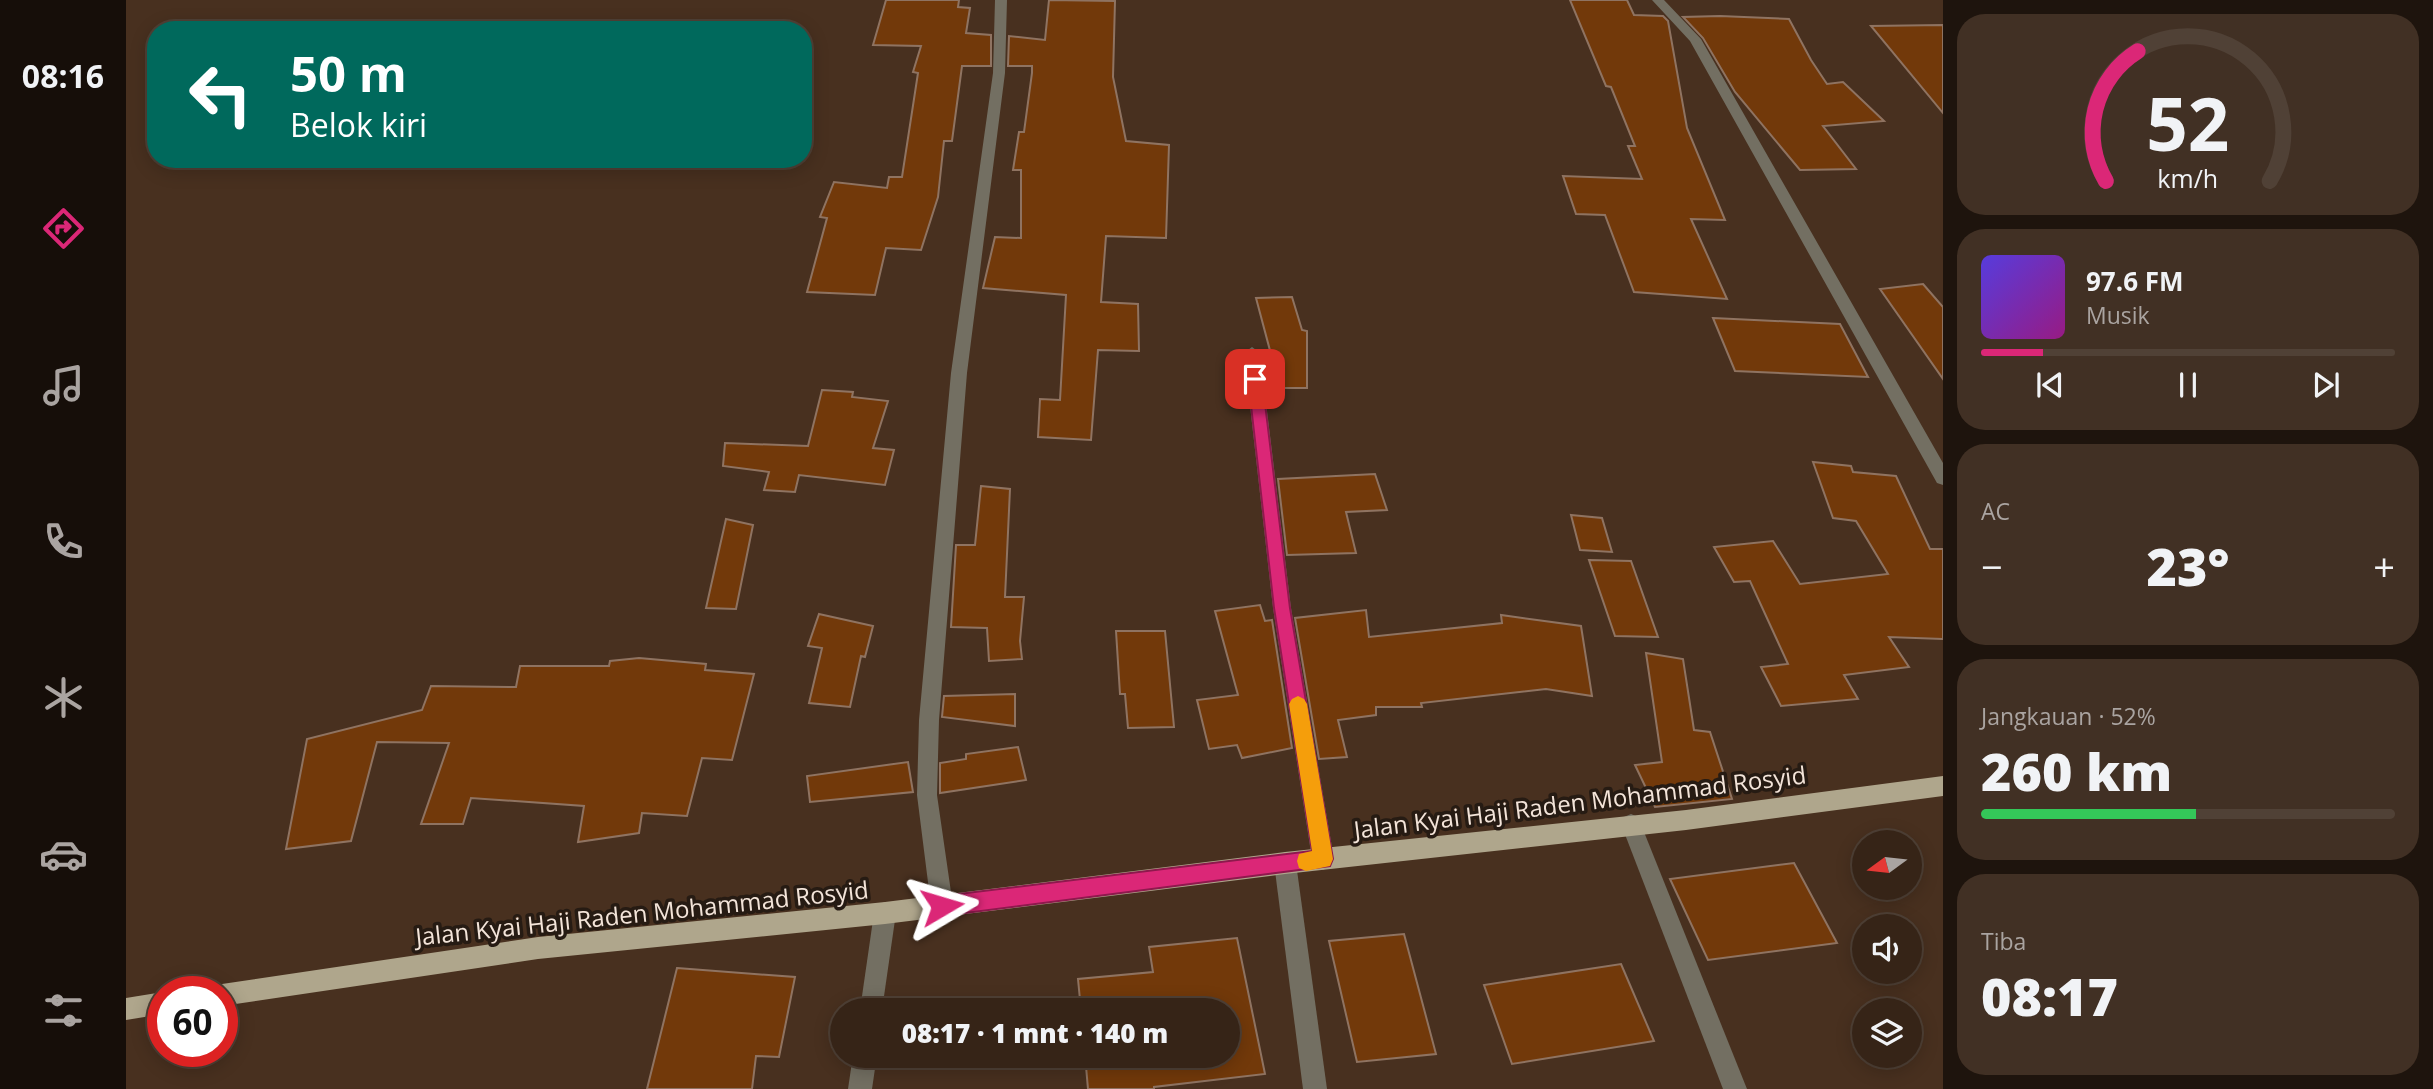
<!DOCTYPE html>
<html lang="id">
<meta charset="utf-8">
<style>
:root{--surface:#362417;--page:#413024;--text:#f1f3f6;--muted:#aaa4a1;--line:#504136;--accent:#db2777}
body{margin:0;font-family:"Open Sans",sans-serif;background:var(--page);color:var(--text);height:100vh;display:flex;flex-direction:column;font-size:26px;white-space:nowrap}
*{box-sizing:border-box;margin:0}
p{font-size:23px;color:var(--muted)}
.icon{flex:none;width:38px;height:38px;fill:none;stroke:currentColor;stroke-width:2;stroke-linecap:round;stroke-linejoin:round}
.map{position:relative;flex:1;overflow:hidden}
.drawer{display:flex;flex-direction:column;gap:14px;padding:14px;background:#1e140d;width:490px}
.drawer>*{flex:none}
.top-card{position:absolute;left:21px;top:21px;width:665px;height:147px;border-radius:28px;box-shadow:0 4px 18px #0003,0 0 0 2px var(--line);background:#00695c;color:#fff;overflow:hidden}
.needle{width:46px;rotate:255deg}
.buttons{position:absolute;left:1726px;top:830px;display:grid;gap:14px}
.buttons a{display:grid;place-items:center;width:70px;height:70px;border-radius:50%;background:var(--surface);box-shadow:0 4px 18px #0003,0 0 0 2px var(--line);font-size:35px}
.speed{position:absolute;left:21px;top:976px;display:flex;gap:14px;font-size:35px;font-weight:700;text-align:center}
.speed>*{display:grid;place-content:center;width:91px;height:91px;border-radius:50%;background:var(--surface);box-shadow:0 4px 18px #0003,0 0 0 2px var(--line);line-height:1}
.speed .limit{border:10px solid #d22;background:#fff;color:#111}
.pin{position:absolute;display:grid;place-items:center;width:60px;height:60px;color:#fff;margin:-30px;border-radius:14px;box-shadow:0 4px 10px #0006}
.me{position:absolute;width:77px;margin:-38px;rotate:83deg;stroke-linejoin:round;filter:drop-shadow(0 0 5px #0008)}
.turn{display:flex;align-items:center;gap:24px;height:147px;padding:0 28px;font-size:32px}
.turn .icon{width:91px;height:91px;stroke-width:2.5}
.turn b{display:block;font-size:49px;line-height:60px}
.big{font-size:52px;font-weight:800;line-height:1.1}
.drawer .card{flex:1;display:flex;flex-direction:column;justify-content:center;gap:10px;min-width:0;padding:0 24px;border-radius:28px;background:var(--page)}
.drawer .dial{align-items:center;gap:0}
.dial svg{height:182px;overflow:visible;fill:none;stroke:var(--line);stroke-width:7;stroke-linecap:round;text-anchor:middle}
.dial text{fill:var(--text);stroke:none}
.song{display:flex;align-items:center;gap:21px}
.cover{width:84px;height:84px;border-radius:10px;background:linear-gradient(135deg,hsl(250 70% 55%),hsl(310 70% 35%))}
.played{height:7px;border-radius:4px;background:linear-gradient(90deg,var(--accent) 15%,var(--line) 15%)}
.keys{display:flex;justify-content:space-around;direction:ltr}
.heat{display:flex;justify-content:space-between;align-items:center;font-size:38px;direction:ltr}
.charge{height:10px;border-radius:5px;background:linear-gradient(90deg,#34c759 52%,var(--line) 0)}
.trip{position:absolute;left:704px;top:998px;width:410px;height:70px;border-radius:35px;background:var(--surface);box-shadow:0 4px 18px #0003,0 0 0 2px var(--line);font-weight:800;line-height:70px;text-align:center}
main{display:flex;flex:1;min-height:0}
.dock{display:flex;flex-direction:column;width:126px;justify-content:space-around;align-items:center;background:#160e09;color:var(--muted)}
.dock .icon{width:49px;height:49px}
.dock .selected{color:var(--accent)}
.dock b{font-size:32px;color:var(--text)}
.map>svg:first-child{display:block}
.building{fill:#72390a;stroke:#8f7361;stroke-width:2}
.lines{fill:none;stroke-linecap:round;stroke-linejoin:round}
.minor{fill:#736f62;fill-rule:evenodd}
.primary{fill:#afa68c;fill-rule:evenodd}
.route{fill:#db2777;stroke:#8e194d;stroke-width:2}
.slow{fill:#f59e0b}
.labels{text-anchor:middle;stroke-width:7;stroke-linejoin:round;paint-order:stroke}
.near-street-label{font-size:24px;fill:#f3e4d9;stroke:#261b13}
</style>
<main>
<nav class="dock">
<b>08:16</b>
<svg class="icon selected" aria-label="directions" viewBox="0 0 24 24"><path d="M12 3l9 9-9 9-9-9zM9 14v-3h6M13 9l2 2-2 2"/></svg>
<svg class="icon" aria-label="music" viewBox="0 0 24 24"><path d="M9 18V5l10-2v13"/><circle cx="6" cy="18" r="3"/><circle cx="16" cy="16" r="3"/></svg>
<svg class="icon" aria-label="phone" viewBox="0 0 24 24"><path d="M5 4h4l2 5-3 2q2 4 5 5l2-3 5 2v4C11 20 4 13 5 4z"/></svg>
<svg class="icon" aria-label="climate" viewBox="0 0 24 24"><path d="M12 3v18M4 7l16 10M4 17L20 7"/></svg>
<svg class="icon" aria-label="car" viewBox="0 0 24 24"><path d="M5 17H2v-5l4-1 3-4h7l3 4 3 1v5h-3M9 17h6M6 11h13"/><circle cx="7" cy="17" r="2"/><circle cx="17" cy="17" r="2"/></svg>
<svg class="icon" aria-label="filters" viewBox="0 0 24 24"><path d="M4 7h16M4 17h16"/><circle cx="9" cy="7" r="2"/><circle cx="15" cy="17" r="2"/></svg>
</nav>
<div class="map">
<svg width="1817" height="1089" viewBox="0 0 1817 1089">
<rect width="100%" height="100%" fill="#48301f"/>
<g class="building">
<polygon points="760,0 833,0 832,7 844,8 840,33 865,35 865,66 836,66 826,141 818,141 812,197 795,250 760,248 749,295 681,292 701,218 694,217 708,182 761,188 763,177 776,177 792,73 787,72 795,46 747,45"/>
<polygon points="923,0 989,1 987,77 1000,141 1043,145 1040,238 980,236 975,302 1012,304 1013,351 972,350 965,440 912,437 914,399 934,400 940,295 857,288 869,237 895,238 895,170 887,170 893,132 898,132 906,73 906,66 882,66 883,36 919,40"/>
<polygon points="1444,0 1501,0 1508,15 1537,16 1542,21 1561,128 1599,220 1565,219 1601,299 1508,292 1479,215 1450,214 1437,176 1516,179 1502,146 1509,146 1485,87 1480,86"/>
<polygon points="1594,16 1663,19 1685,60 1701,84 1717,82 1758,121 1697,126 1730,169 1674,170 1609,92 1577,38 1557,17"/>
<polygon points="1817,25 1817,113 1745,26"/>
<polygon points="1797,284 1817,307 1817,379 1754,289"/>
<polygon points="1166,297 1176,330 1181,331 1181,388 1154,388 1130,298"/>
<polygon points="1587,318 1714,324 1742,377 1609,371"/>
<polygon points="696,390 727,392 726,397 762,401 747,448 768,450 759,485 673,475 669,492 638,490 643,472 597,466 599,443 682,446"/>
<polygon points="1687,462 1725,466 1727,472 1770,476 1804,549 1817,549 1817,639 1763,637 1783,667 1718,675 1732,699 1655,706 1635,667 1662,664 1624,581 1608,582 1588,547 1647,541 1674,584 1762,574 1730,521 1707,518"/>
<polygon points="1249,474 1261,510 1220,512 1230,553 1161,555 1152,479"/>
<polygon points="855,486 884,489 879,597 898,597 894,641 896,659 863,661 861,628 825,627 830,545 849,545"/>
<polygon points="1445,515 1476,518 1486,552 1454,550"/>
<polygon points="600,519 627,525 610,609 580,608"/>
<polygon points="1463,560 1505,561 1532,637 1489,636"/>
<polygon points="1134,605 1139,621 1146,620 1166,748 1116,758 1111,745 1083,749 1071,700 1112,695 1089,611"/>
<polygon points="1240,610 1243,637 1376,623 1375,615 1455,626 1466,696 1420,689 1295,703 1296,707 1250,707 1250,715 1212,720 1221,757 1193,759 1169,618"/>
<polygon points="693,614 747,626 739,657 735,656 724,707 683,703 696,648 682,646"/>
<polygon points="990,631 1039,631 1048,727 1002,728 999,694 994,694"/>
<polygon points="1520,653 1557,659 1568,730 1584,732 1606,799 1529,807 1509,765 1536,762"/>
<polygon points="513,658 580,664 579,670 628,674 606,760 576,758 561,816 516,813 513,833 452,842 458,806 345,798 337,824 295,824 323,743 251,742 225,841 160,849 181,739 296,710 305,686 390,687 394,666 483,666 484,661"/>
<polygon points="889,694 889,726 816,717 818,696"/>
<polygon points="892,747 900,780 814,793 814,763 840,759 840,754"/>
<polygon points="782,762 787,792 684,802 681,776"/>
<polygon points="1668,863 1711,943 1582,960 1544,879"/>
<polygon points="1278,934 1310,1054 1231,1062 1203,941"/>
<polygon points="1111,938 1139,1074 1028,1087 1028,1089 962,1089 959,1055 1101,1055 1101,1010 955,1010 952,979 1027,972 1023,947"/>
<polygon points="1495,964 1528,1041 1386,1064 1358,985"/>
<polygon points="551,968 669,977 653,1057 630,1056 626,1089 521,1089"/>
</g>
<g class="lines">
<g class="minor">
<polygon points="869,0 881,0 879,73 841,373 813,720 811,795 827,906 824,914 816,917 808,914 805,906 791,795 793,720 825,373 867,73"/>
<polygon points="1526,0 1538,0 1575,39 1817,463 1817,485 1811,483 1564,41"/>
<polygon points="1126,347 1134,353 1165,608 1208,859 1204,866 1197,870 1190,866 1186,859 1147,608 1118,353"/>
<polygon points="1505,814 1512,817 1621,1089 1597,1089 1495,824 1498,817"/>
<polygon points="1159,852 1166,856 1170,863 1201,1089 1177,1089 1148,863 1152,856"/>
<polygon points="759,902 767,905 770,913 756,1010 734,1010 748,913 751,905"/>
<polygon points="727,1055 751,1055 746,1089 722,1089"/>
</g>
<g class="primary">
<polygon points="1817,776 1817,796 1560,830 1159,874 759,924 412,959 96,1006 96,992 86,992 88,987 96,984 412,937 759,902 1159,852 1560,810"/>
<polygon points="37,992 37,1014 0,1020 0,998"/>
</g>
</g>
<polygon class="route" points="1129,373 1136,379 1164,608 1207,859 1204,866 816,916 809,913 806,906 809,899 816,896 1186,851 1148,608 1122,379"/>
<polygon class="slow" points="1172,696 1178,699 1181,704 1207,859 1204,866 1180,871 1173,868 1171,861 1173,854 1186,851 1163,704 1166,699"/>
<g class="labels">
<g class="near-street-label">
<text transform="translate(1454 803) rotate(-7)" y="8">Jalan Kyai Haji Raden Mohammad Rosyid</text>
<text transform="translate(516 914) rotate(-6)" y="8">Jalan Kyai Haji Raden Mohammad Rosyid</text>
</g>
</g>
</svg>
<div class="buttons">
<a><svg class="needle" viewBox="-14 -14 28 28"><path d="M0-13l5 13h-10z" fill="#e53935"/><path d="M0 13l5-13h-10z" fill="#aaa4a1"/></svg></a>
<a><svg class="icon" aria-label="sound" viewBox="0 0 24 24"><path d="M4 9h4l5-4v14l-5-4H4zM17 9q2 3 0 6"/></svg></a>
<a><svg class="icon" aria-label="layers" viewBox="0 0 24 24"><path d="M12 4l9 5-9 5-9-5zM3 14l9 5 9-5"/></svg></a>
</div>
<div class="speed"><div class="limit">60</div></div>
<div class="pin" style="left:1129px;top:379px;background:#d93025"><svg class="icon" aria-label="arrive" viewBox="0 0 24 24"><path d="M6 21V4h12l-3 4 3 4H6"/></svg></div>
<svg class="me" style="left:816px;top:906px" viewBox="-20 -20 40 40"><path d="M0-17L14 15 0 8-14 15z" fill="#db2777" stroke="#fff" stroke-width="4"/></svg>
<div class="trip">08:17 · 1 mnt · 140 m</div>
<div class="top-card">
<div class="turn"><svg class="icon" aria-label="left" viewBox="0 0 24 24"><path d="M17 20v-9H6M10 6l-5 5 5 5"/></svg><div><b>50 m</b>Belok kiri</div></div>
</div>
</div>
<section class="drawer">
<div class="card dial"><svg viewBox="0 0 100 80">
<path d="M14 69A42 42 0 1 1 86 69"/>
<path d="M14 69A42 42 0 0 1 28 12" stroke="#db2777"/>
<text x="50" y="56" font-size="32" font-weight="700">52</text>
<text x="50" y="72" font-size="11">km/h</text>
</svg></div>
<div class="card">
<div class="song"><i class="cover"></i><div><b>97.6 FM</b><p>Musik</p></div></div>
<div class="played"></div>
<div class="keys"><svg class="icon" aria-label="previous" viewBox="0 0 24 24"><path d="M18 5L8 12l10 7zM5 5v14"/></svg><svg class="icon" aria-label="pause" viewBox="0 0 24 24"><path d="M8 5v14M16 5v14"/></svg><svg class="icon" aria-label="next" viewBox="0 0 24 24"><path d="M6 5l10 7-10 7zM19 5v14"/></svg></div>
</div>
<div class="card"><p>AC</p>
<div class="heat"><a>−</a><b class="big">23°</b><a>+</a></div>
</div>
<div class="card"><p>Jangkauan · 52%</p><b class="big">260 km</b><div class="charge"></div></div>
<div class="card"><p>Tiba</p><b class="big">08:17</b></div>
</section>
</main>
